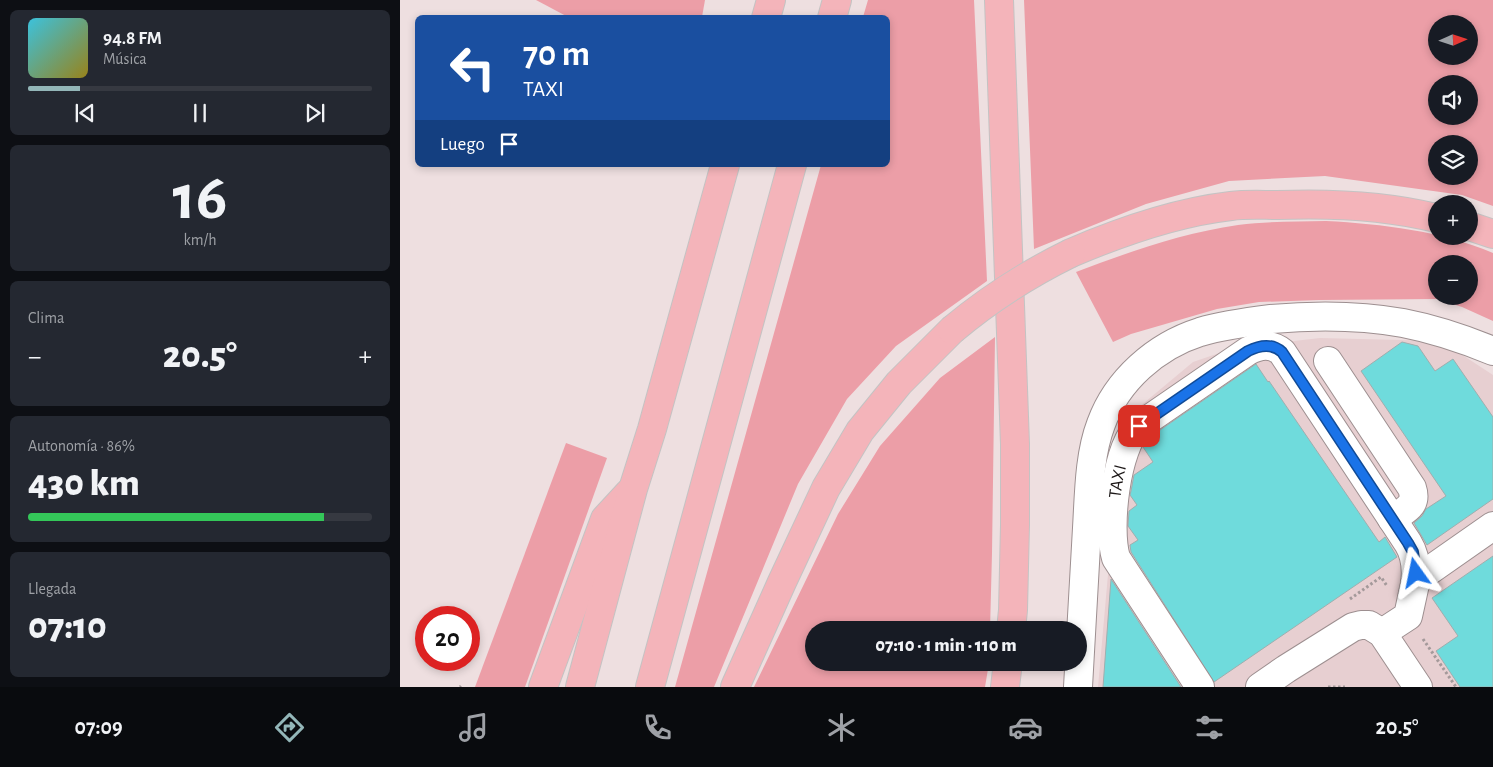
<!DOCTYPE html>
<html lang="es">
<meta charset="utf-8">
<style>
:root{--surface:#171b24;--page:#242831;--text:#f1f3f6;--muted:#9ea1a6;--line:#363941;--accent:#93b6b8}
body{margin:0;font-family:"Alegreya Sans",sans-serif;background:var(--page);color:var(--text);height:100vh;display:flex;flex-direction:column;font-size:19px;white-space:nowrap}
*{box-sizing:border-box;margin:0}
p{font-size:16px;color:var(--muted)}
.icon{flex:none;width:28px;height:28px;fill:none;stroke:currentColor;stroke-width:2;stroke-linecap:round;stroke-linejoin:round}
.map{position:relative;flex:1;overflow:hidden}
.sheet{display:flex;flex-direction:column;gap:10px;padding:10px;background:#0d0f14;width:400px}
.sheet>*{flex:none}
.banner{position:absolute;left:15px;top:15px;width:475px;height:152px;border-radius:8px;box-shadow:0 2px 8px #0003;background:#1a4fa0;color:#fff;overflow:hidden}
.needle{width:32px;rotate:87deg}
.fabs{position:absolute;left:1028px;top:15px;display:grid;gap:10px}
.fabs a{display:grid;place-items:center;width:50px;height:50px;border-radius:50%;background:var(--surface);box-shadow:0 2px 8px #0003;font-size:25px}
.speed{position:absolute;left:15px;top:606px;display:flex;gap:10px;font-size:25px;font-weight:700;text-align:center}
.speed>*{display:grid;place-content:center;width:65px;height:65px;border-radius:50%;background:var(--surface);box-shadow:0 2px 8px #0003;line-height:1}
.speed .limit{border:8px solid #d22;background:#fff;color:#111}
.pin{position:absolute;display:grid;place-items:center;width:42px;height:42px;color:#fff;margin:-21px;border-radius:10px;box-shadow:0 2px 8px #0006}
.me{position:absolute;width:55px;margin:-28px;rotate:348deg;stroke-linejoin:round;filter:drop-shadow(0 0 4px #0008)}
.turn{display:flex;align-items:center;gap:18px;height:105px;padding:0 25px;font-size:22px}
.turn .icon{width:65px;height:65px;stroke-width:2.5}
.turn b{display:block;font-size:35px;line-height:42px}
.then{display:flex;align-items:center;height:48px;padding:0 25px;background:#0003;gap:10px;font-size:19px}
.big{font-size:38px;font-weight:800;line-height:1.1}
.sheet .card{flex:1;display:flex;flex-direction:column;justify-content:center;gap:8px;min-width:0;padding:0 18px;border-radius:8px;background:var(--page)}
.sheet .dial{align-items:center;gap:0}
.dial b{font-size:65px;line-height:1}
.song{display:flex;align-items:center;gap:15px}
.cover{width:60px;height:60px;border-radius:8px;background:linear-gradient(135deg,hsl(190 70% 55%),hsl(50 70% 35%))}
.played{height:5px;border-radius:2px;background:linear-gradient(90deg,var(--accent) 15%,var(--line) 15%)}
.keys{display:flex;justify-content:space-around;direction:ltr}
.heat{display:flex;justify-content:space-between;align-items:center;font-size:28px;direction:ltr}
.charge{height:8px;border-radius:4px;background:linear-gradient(90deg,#34c759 86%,var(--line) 0)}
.trip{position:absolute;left:405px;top:621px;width:282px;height:50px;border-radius:25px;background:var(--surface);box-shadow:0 2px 8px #0003;font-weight:800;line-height:50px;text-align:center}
.menu{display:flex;height:80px;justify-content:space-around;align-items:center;background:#090b0e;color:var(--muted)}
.menu .icon{width:35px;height:35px}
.menu .selected{color:var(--accent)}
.menu b{font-size:22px;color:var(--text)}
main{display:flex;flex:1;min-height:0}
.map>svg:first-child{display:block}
.built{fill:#e7cfd1}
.green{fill:#ec9ea7;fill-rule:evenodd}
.building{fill:#6fdbdc;stroke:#9faeae}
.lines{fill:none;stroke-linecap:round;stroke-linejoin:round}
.minor-casing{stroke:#9d8f90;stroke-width:30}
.highway-casing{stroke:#c4c3c3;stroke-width:30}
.path{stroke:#a4999a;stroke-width:3;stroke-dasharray:2.5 2.5;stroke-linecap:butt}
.minor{stroke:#fff;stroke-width:28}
.highway{stroke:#f4b4ba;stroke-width:28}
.highway-bridge-casing{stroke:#c4c3c3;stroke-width:30;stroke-linecap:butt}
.highway-bridge{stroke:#f4b4ba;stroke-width:28}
.route-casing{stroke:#114b97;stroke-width:12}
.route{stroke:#1a73e8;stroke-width:9}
.labels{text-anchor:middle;stroke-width:4;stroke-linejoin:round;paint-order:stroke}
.street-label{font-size:18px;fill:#1d1818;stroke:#fbeced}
</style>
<main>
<section class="sheet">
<div class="card">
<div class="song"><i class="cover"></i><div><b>94.8 FM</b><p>Música</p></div></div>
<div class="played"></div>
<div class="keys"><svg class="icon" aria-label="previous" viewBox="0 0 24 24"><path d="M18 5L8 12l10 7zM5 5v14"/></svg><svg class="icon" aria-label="pause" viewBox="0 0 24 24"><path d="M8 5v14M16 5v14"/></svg><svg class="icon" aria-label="next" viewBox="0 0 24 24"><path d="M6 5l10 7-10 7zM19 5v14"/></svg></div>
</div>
<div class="card dial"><b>16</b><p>km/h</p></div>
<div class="card"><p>Clima</p>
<div class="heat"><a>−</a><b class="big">20.5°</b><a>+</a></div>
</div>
<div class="card"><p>Autonomía · 86%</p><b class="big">430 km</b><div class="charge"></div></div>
<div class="card"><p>Llegada</p><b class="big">07:10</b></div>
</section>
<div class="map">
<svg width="1093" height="687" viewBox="0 0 1093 687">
<rect width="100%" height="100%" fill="#eedfe0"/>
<polygon class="built" points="920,338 1041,341 1093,375 1093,687 698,687 709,563 732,413 793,362 834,348"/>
<g class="green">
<polygon points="136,0 305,0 302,17 168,17"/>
<polygon points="468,0 574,0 587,281 496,346 447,399 398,484 314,687 275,687 421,165 488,165 488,18 463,17"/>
<path d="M624,0H1093V206L1062,195L925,176L829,181L746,204L634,249ZM1036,24H1069V56H1036ZM1036,84H1069V116H1036ZM1036,144H1069V176H1036Z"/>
<path d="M926,221C982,224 1042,231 1093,253V321L1062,307L1037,299L919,300L859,302L817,309L731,334L713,342L676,272C729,252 782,233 838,225C867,221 897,222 926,221ZM1036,264H1069V296H1036Z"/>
<polygon points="595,337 592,553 590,630 414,630 414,662 589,663 585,687 354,687 438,514 480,446 540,378"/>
<polygon points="166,443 207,458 125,687 75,687"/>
</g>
<g class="building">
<polygon points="1002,342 1018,346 1035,371 1053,359 1093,417 1093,499 1027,545 1014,523 1022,516 1026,509 1046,496 961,371"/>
<polygon points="856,364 868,382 869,381 979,542 985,537 997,557 814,682 731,552 730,545 738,540 728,526 729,511 737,505 730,495 731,491 734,475 753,462 743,447 750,437"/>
<polygon points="1093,556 1093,687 1060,687 1036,651 1058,636 1032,598"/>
<polygon points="711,579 781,687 703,687"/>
</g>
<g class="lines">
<g class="minor-casing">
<g id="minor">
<path d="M928,361L1012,488C1018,506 1005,510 992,519"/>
<polyline points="982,633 1008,616 1015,584 1020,577 1093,526"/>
<path d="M678,687C681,634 684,581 687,528C689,495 689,455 701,424C717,380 756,346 800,332C824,325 847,322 871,319C915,315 959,315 1003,323C1034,329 1064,339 1093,351"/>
<path id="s1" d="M800,687L716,558C707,528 716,447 739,426L848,351C860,345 871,343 882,352L1008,543C1016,556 1017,569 1015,584"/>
<polyline points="860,687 886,669 953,627 961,625 969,625 982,633 1018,687"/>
</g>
</g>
<g class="highway-casing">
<g id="highway">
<polyline points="599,0 615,444 615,525 613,610 611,630"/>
<polyline points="366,18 371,0"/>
<polyline points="432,18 437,0"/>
<polyline points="1069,226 1093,234"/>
<path d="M671,253C720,232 778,212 831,206C846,204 862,205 877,205C930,203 984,205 1036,218"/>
<polyline points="143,687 205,519 229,493"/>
<polyline points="180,687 233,489 252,429 325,165"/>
<polyline points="250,687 392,165"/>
<polyline points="335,687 382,582 426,488 460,431 499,383 552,330"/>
<polyline points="605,687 608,662"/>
</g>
</g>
<g class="path">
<polyline points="950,599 981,577 987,586"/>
<polyline points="1023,639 1056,687"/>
<polyline points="60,687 61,686"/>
<polyline points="928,687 945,687"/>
</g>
<use href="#minor" class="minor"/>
<use href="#highway" class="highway"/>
<g class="highway-bridge-casing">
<path id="highway-bridge" d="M552,330C589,299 628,274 671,253"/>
</g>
<use href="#highway-bridge" class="highway-bridge"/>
</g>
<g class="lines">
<g class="route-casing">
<path id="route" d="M739,426L848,351C860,345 872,343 882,352L1008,543L1013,552L1016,573"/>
</g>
<use href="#route" class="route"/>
</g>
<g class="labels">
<g class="street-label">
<text dy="6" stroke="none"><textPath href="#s1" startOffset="231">TAXI</textPath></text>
</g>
</g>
</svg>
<div class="fabs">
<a><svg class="needle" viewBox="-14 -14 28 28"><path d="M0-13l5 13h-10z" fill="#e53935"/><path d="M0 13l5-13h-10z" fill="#9ea1a6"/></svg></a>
<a><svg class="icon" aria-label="sound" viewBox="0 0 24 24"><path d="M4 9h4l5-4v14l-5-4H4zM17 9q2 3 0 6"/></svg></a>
<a><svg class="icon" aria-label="layers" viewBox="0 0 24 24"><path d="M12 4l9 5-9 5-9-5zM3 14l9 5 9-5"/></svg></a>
<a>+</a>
<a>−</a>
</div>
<div class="speed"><div class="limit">20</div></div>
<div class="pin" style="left:739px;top:426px;background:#d93025"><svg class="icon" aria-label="arrive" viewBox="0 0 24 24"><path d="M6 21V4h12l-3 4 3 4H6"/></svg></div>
<svg class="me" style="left:1016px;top:573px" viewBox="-20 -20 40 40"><path d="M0-17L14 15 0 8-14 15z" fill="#1a73e8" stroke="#fff" stroke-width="4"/></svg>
<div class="trip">07:10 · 1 min · 110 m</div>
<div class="banner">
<div class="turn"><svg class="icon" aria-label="left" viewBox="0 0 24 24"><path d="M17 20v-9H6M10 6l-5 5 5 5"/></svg><div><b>70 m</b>TAXI</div></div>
<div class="then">Luego<svg class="icon" aria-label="arrive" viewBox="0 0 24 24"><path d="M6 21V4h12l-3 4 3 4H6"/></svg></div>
</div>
</div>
</main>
<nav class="menu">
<b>07:09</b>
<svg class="icon selected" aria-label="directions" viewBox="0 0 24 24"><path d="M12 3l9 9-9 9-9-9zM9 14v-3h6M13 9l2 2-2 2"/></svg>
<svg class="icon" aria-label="music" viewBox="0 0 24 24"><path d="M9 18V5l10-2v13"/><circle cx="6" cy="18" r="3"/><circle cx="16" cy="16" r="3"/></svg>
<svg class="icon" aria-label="phone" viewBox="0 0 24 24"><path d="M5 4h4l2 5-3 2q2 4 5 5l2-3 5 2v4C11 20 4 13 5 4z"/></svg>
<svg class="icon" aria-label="climate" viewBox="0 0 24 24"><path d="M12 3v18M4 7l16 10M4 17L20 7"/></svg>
<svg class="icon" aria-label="car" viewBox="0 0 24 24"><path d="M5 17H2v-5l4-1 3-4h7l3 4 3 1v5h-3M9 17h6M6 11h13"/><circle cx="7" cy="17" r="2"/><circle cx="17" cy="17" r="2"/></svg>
<svg class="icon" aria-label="filters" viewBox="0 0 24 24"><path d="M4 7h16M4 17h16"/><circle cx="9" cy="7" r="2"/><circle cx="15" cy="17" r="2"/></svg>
<b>20.5°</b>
</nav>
